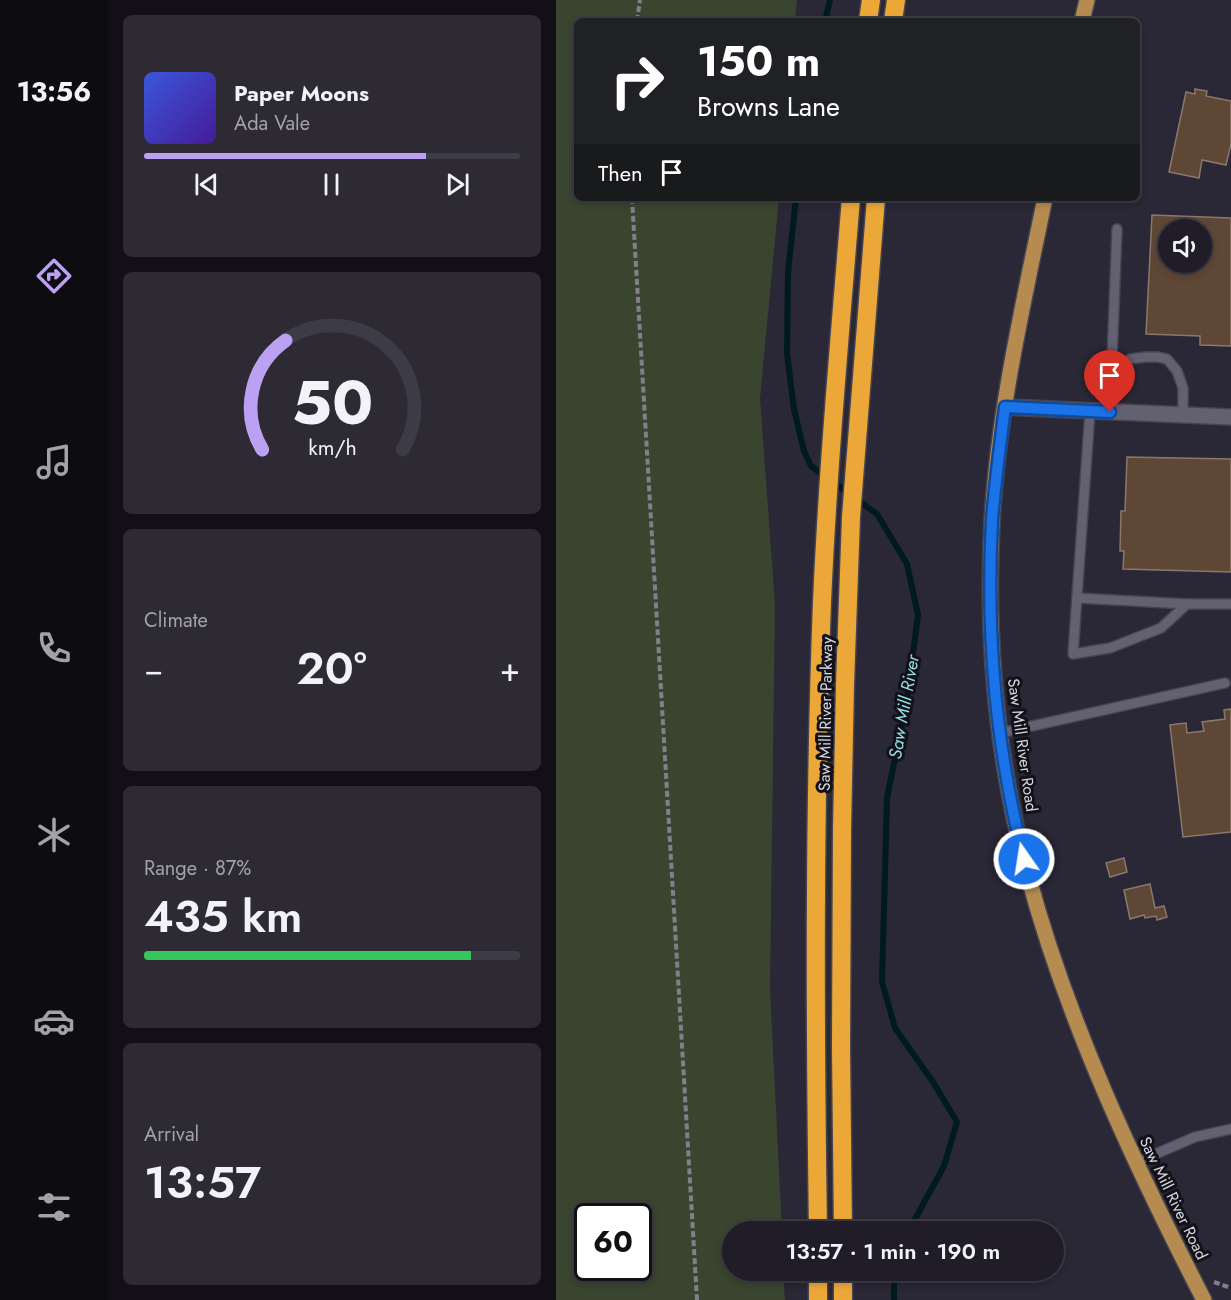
<!DOCTYPE html>
<meta charset="utf-8">
<style>
:root{--surface:#201d28;--page:#2d2a34;--text:#f1f3f6;--muted:#a2a2a8;--line:#3d3b45;--accent:#bca0f2}
body{margin:0;font-family:Jost,sans-serif;background:var(--page);color:var(--text);height:100vh;display:flex;flex-direction:column;font-size:22px;white-space:nowrap}
*{box-sizing:border-box;margin:0}
p{font-size:20px;color:var(--muted)}
.icon{flex:none;width:33px;height:33px;fill:none;stroke:currentColor;stroke-width:2;stroke-linecap:round;stroke-linejoin:round}
.map{position:relative;flex:1;overflow:hidden}
.details{display:flex;flex-direction:column;gap:15px;padding:15px;background:#121016;width:448px}
.details>*{flex:none}
.guide{position:absolute;left:18px;top:18px;width:566px;height:183px;border-radius:9px;box-shadow:0 3px 9px #0003,0 0 0 2px var(--line);background:#202124;color:#fff;overflow:hidden}
.controls{position:absolute;left:602px;top:219px;display:grid;gap:12px}
.controls a{display:grid;place-items:center;width:54px;height:54px;border-radius:50%;background:var(--surface);box-shadow:0 3px 9px #0003,0 0 0 2px var(--line);font-size:30px}
.speed{position:absolute;left:18px;top:1203px;display:flex;gap:12px;font-size:30px;font-weight:700;text-align:center}
.speed>*{display:grid;place-content:center;width:78px;height:78px;border-radius:50%;background:var(--surface);box-shadow:0 3px 9px #0003,0 0 0 2px var(--line);line-height:1}
.speed .limit{border:3px solid #111;border-radius:9px;background:#fff;color:#111}
.pin{position:absolute;display:grid;place-items:center;width:51px;height:51px;color:#fff;margin:-62px -26px;border-radius:50% 50% 50% 0;rotate:-45deg;box-shadow:0 0 6px #0007}
.pin .icon{rotate:45deg}
.me{position:absolute;width:66px;margin:-33px;rotate:347deg;stroke-linejoin:round;filter:drop-shadow(0 0 4px #0008)}
.turn{display:flex;align-items:center;gap:21px;height:126px;padding:0 24px;font-size:27px}
.turn .icon{width:78px;height:78px;stroke-width:2.5}
.turn b{display:block;font-size:42px;line-height:51px}
.then{display:flex;align-items:center;height:57px;padding:0 24px;background:#0003;gap:12px;font-size:22px}
.big{font-size:45px;font-weight:600;line-height:1.1}
.details .tile{flex:1;display:flex;flex-direction:column;justify-content:center;gap:9px;min-width:0;padding:0 21px;border-radius:9px;background:var(--page)}
.details .dial{align-items:center;gap:0}
.dial svg{height:156px;overflow:visible;fill:none;stroke:var(--line);stroke-width:7;stroke-linecap:round;text-anchor:middle}
.dial text{fill:var(--text);stroke:none}
.song{display:flex;align-items:center;gap:18px}
.cover{width:72px;height:72px;border-radius:9px;background:linear-gradient(135deg,hsl(230 70% 55%),hsl(260 70% 35%))}
.played{height:6px;border-radius:3px;background:linear-gradient(90deg,var(--accent) 75%,var(--line) 75%)}
.keys{display:flex;justify-content:space-around;direction:ltr}
.heat{display:flex;justify-content:space-between;align-items:center;font-size:33px;direction:ltr}
.charge{height:9px;border-radius:4px;background:linear-gradient(90deg,#34c759 87%,var(--line) 0)}
.trip{position:absolute;left:166px;top:1221px;width:342px;height:60px;border-radius:30px;background:var(--surface);box-shadow:0 3px 9px #0003,0 0 0 2px var(--line);font-weight:600;line-height:60px;text-align:center}
main{display:flex;flex:1;min-height:0}
.menu{display:flex;flex-direction:column;width:108px;justify-content:space-around;align-items:center;background:#0d0c10;color:var(--muted)}
.menu .icon{width:42px;height:42px}
.menu .current{color:var(--accent)}
.menu b{font-size:27px;color:var(--text)}
.map>svg:first-child{display:block}
.green{fill:#39452f;fill-rule:evenodd}
.lines{fill:none;stroke-linecap:round;stroke-linejoin:round}
.stream{stroke:#001b1e;stroke-width:6}
.building{fill:#5f4735;stroke:#89786c;stroke-width:1.5;fill-rule:evenodd}
.lane-casing{stroke:#464450;stroke-width:12}
.street-casing{stroke:#464450;stroke-width:18}
.primary-casing{stroke:#464450;stroke-width:18}
.highway-casing{stroke:#464450;stroke-width:21}
.path{stroke:#817f8b;stroke-width:4;stroke-dasharray:6 3;stroke-linecap:butt}
.lane{stroke:#636071;stroke-width:9}
.street{stroke:#636071;stroke-width:15}
.primary{stroke:#b58b4f;stroke-width:15}
.highway{stroke:#eca739;stroke-width:18}
.route-casing{stroke:#114b97;stroke-width:15}
.route{stroke:#1a73e8;stroke-width:10}
.labels{text-anchor:middle;stroke-width:6;stroke-linejoin:round;paint-order:stroke}
.street-label{font-size:16px;fill:#d8d7e1;stroke:#121118}
.water-label{font-size:18px;font-style:italic;fill:#94dde6;stroke:#121118}
</style>
<main>
<nav class="menu">
<b>13:56</b>
<svg class="icon current" aria-label="directions" viewBox="0 0 24 24"><path d="M12 3l9 9-9 9-9-9zM9 14v-3h6M13 9l2 2-2 2"/></svg>
<svg class="icon" aria-label="music" viewBox="0 0 24 24"><path d="M9 18V5l10-2v13"/><circle cx="6" cy="18" r="3"/><circle cx="16" cy="16" r="3"/></svg>
<svg class="icon" aria-label="phone" viewBox="0 0 24 24"><path d="M5 4h4l2 5-3 2q2 4 5 5l2-3 5 2v4C11 20 4 13 5 4z"/></svg>
<svg class="icon" aria-label="climate" viewBox="0 0 24 24"><path d="M12 3v18M4 7l16 10M4 17L20 7"/></svg>
<svg class="icon" aria-label="car" viewBox="0 0 24 24"><path d="M5 17H2v-5l4-1 3-4h7l3 4 3 1v5h-3M9 17h6M6 11h13"/><circle cx="7" cy="17" r="2"/><circle cx="17" cy="17" r="2"/></svg>
<svg class="icon" aria-label="filters" viewBox="0 0 24 24"><path d="M4 7h16M4 17h16"/><circle cx="9" cy="7" r="2"/><circle cx="15" cy="17" r="2"/></svg>
</nav>
<section class="details">
<div class="tile">
<div class="song"><i class="cover"></i><div><b>Paper Moons</b><p>Ada Vale</p></div></div>
<div class="played"></div>
<div class="keys"><svg class="icon" aria-label="previous" viewBox="0 0 24 24"><path d="M18 5L8 12l10 7zM5 5v14"/></svg><svg class="icon" aria-label="pause" viewBox="0 0 24 24"><path d="M8 5v14M16 5v14"/></svg><svg class="icon" aria-label="next" viewBox="0 0 24 24"><path d="M6 5l10 7-10 7zM19 5v14"/></svg></div>
</div>
<div class="tile dial"><svg viewBox="0 0 100 80">
<path d="M14 69A42 42 0 1 1 86 69"/>
<path d="M14 69A42 42 0 0 1 26 13" stroke="#bca0f2"/>
<text x="50" y="56" font-size="32" font-weight="700">50</text>
<text x="50" y="72" font-size="11">km/h</text>
</svg></div>
<div class="tile"><p>Climate</p>
<div class="heat"><a>−</a><b class="big">20°</b><a>+</a></div>
</div>
<div class="tile"><p>Range · 87%</p><b class="big">435 km</b><div class="charge"></div></div>
<div class="tile"><p>Arrival</p><b class="big">13:57</b></div>
</section>
<div class="map">
<svg width="675" height="1300" viewBox="0 0 675 1300">
<rect width="100%" height="100%" fill="#2a2736"/>
<path class="green" d="M0,0H241L239,21H21V198H223L204,398L219,605L214,988L226,1231L177,1232V1270L227,1271L229,1300H0ZM32,1216H82V1268H32Z"/>
<g class="lines">
<g class="stream">
<polyline points="269,21 274,0"/>
<polyline points="240,198 232,272 231,353 238,409 248,451 255,466 321,514 351,564 362,615 351,699 331,798 326,982 339,1028 377,1082 401,1122 388,1166 352,1232"/>
<polyline points="338,1300 338,1285 342,1270"/>
</g>
</g>
<g class="building">
<polygon points="639,89 651,91 650,96 675,101 675,144 670,165 646,160 643,178 613,172 630,92 639,94"/>
<path d="M596,215L675,218V346L644,345V336L590,334ZM612,230H645V262H612Z"/>
<polygon points="571,457 675,459 675,572 567,569 568,551 564,551 565,511 569,511"/>
<polygon points="675,709 675,832 627,837 614,725 630,723 631,733 648,731 646,722 669,719 668,710"/>
<polygon points="568,858 571,872 554,877 550,863"/>
<polygon points="594,884 599,908 608,906 611,917 601,920 600,916 589,918 588,915 574,919 568,890"/>
</g>
<g class="lines">
<g class="lane-casing">
<g id="lane">
<polyline points="556,370 574,359 590,357 602,357 611,359 621,371 627,388 627,416"/>
<polyline points="534,411 517,654 554,648 605,628 631,604"/>
<polyline points="554,412 561,229"/>
<polyline points="521,598 631,604 675,604"/>
<polyline points="445,733 669,683"/>
<polyline points="581,1162 639,1137 675,1129"/>
</g>
</g>
<g class="street-casing">
<polyline id="street" points="449,407 675,417"/>
</g>
<g class="primary-casing">
<g id="primary">
<polyline points="526,21 531,0"/>
<path d="M489,198C467,305 442,412 436,522C430,640 441,761 472,875C511,1021 579,1166 648,1300"/>
</g>
</g>
<g class="highway-casing">
<g id="highway">
<polyline points="312,21 315,0"/>
<polyline points="337,21 340,0"/>
<path d="M262,1232C259,1022 258,812 266,602C272,467 284,333 295,198"/>
<polyline points="287,1232 285,1048 286,830 289,684 295,517 320,198"/>
<polyline points="262,1270 262,1300"/>
<polyline points="287,1270 287,1300"/>
</g>
</g>
<g class="path">
<polyline points="81,21 84,0"/>
<polyline points="76,198 141,1300"/>
<polyline points="658,1282 675,1288"/>
</g>
<use href="#lane" class="lane"/>
<use href="#street" class="street"/>
<use href="#primary" class="primary"/>
<use href="#highway" class="highway"/>
</g>
<g class="lines">
<g class="route-casing">
<path id="route" d="M468,859C440,749 430,633 436,520C439,483 444,445 449,407L554,412"/>
</g>
<use href="#route" class="route"/>
</g>
<g class="labels">
<g class="street-label">
<text transform="translate(269 714) rotate(-89)" y="6">Saw Mill River Parkway</text>
<text transform="translate(467 745) rotate(82)" y="6">Saw Mill River Road</text>
<text transform="translate(618 1198) rotate(64)" y="6">Saw Mill River Road</text>
</g>
<g class="water-label">
<text transform="translate(348 707) rotate(-80)" y="6">Saw Mill River</text>
</g>
</g>
</svg>
<div class="controls">
<a><svg class="icon" aria-label="sound" viewBox="0 0 24 24"><path d="M4 9h4l5-4v14l-5-4H4zM17 9q2 3 0 6"/></svg></a>
</div>
<div class="speed"><div class="limit">60</div></div>
<div class="pin" style="left:554px;top:412px;background:#d93025"><svg class="icon" aria-label="arrive" viewBox="0 0 24 24"><path d="M6 21V4h12l-3 4 3 4H6"/></svg></div>
<svg class="me" style="left:468px;top:859px" viewBox="-20 -20 40 40"><circle r="17" fill="#1a73e8" stroke="#fff" stroke-width="3"/><path d="M0-11L8 9 0 5-8 9z" fill="#fff"/></svg>
<div class="trip">13:57 · 1 min · 190 m</div>
<div class="guide">
<div class="turn"><svg class="icon" aria-label="right" viewBox="0 0 24 24"><path d="M7 20v-9h11M14 6l5 5-5 5"/></svg><div><b>150 m</b>Browns Lane</div></div>
<div class="then">Then<svg class="icon" aria-label="arrive" viewBox="0 0 24 24"><path d="M6 21V4h12l-3 4 3 4H6"/></svg></div>
</div>
</div>
</main>
